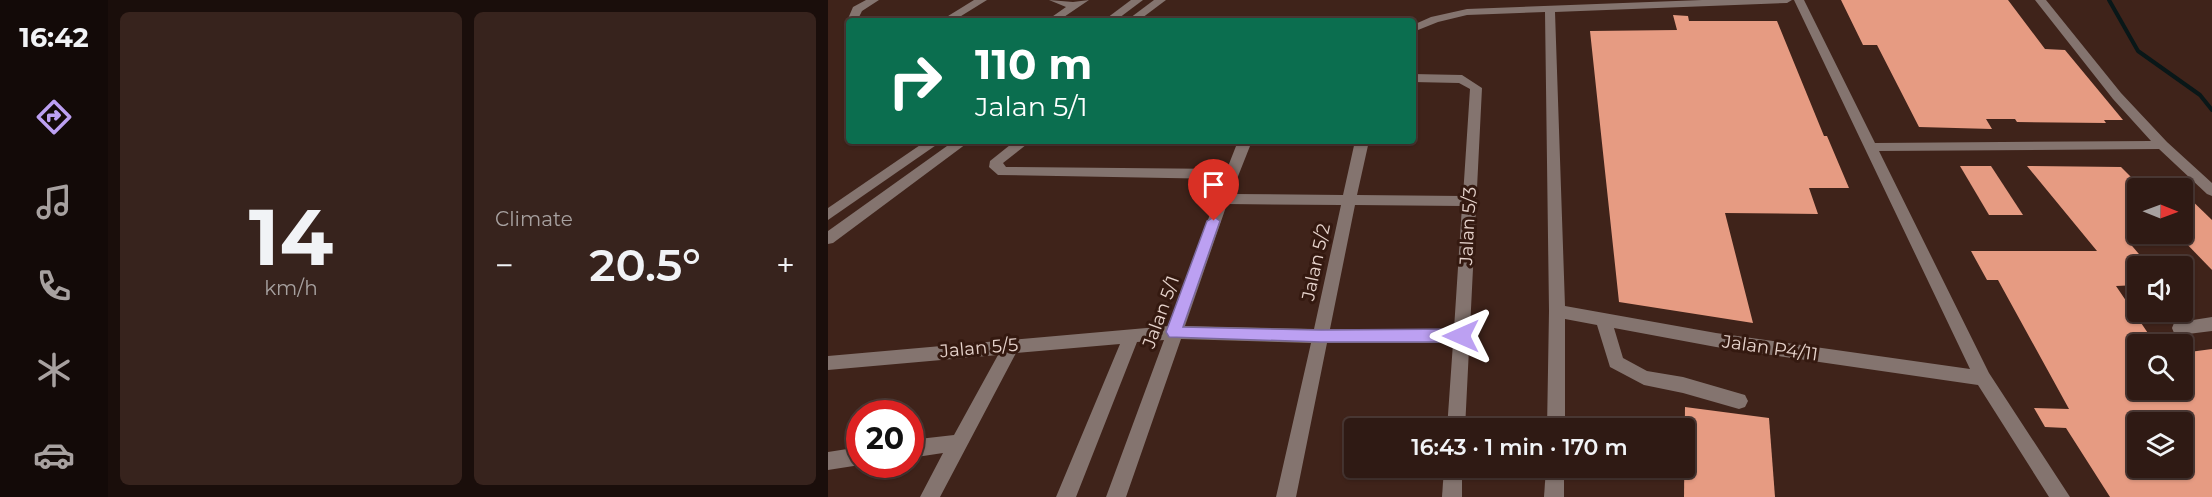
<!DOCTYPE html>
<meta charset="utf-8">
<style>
:root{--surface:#2f1a14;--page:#37231d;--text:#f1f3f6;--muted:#a7a1a0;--line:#4a3834;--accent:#bca0f2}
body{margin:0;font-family:Montserrat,sans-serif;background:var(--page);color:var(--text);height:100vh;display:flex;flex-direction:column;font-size:22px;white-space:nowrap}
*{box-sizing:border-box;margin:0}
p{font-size:20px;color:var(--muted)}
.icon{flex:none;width:33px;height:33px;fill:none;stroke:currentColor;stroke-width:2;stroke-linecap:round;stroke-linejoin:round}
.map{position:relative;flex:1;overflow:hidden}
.drawer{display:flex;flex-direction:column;gap:12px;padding:12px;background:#1a0e0b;width:720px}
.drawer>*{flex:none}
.guide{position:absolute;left:18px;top:18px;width:570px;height:126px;border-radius:6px;box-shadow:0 2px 4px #0004,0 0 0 2px var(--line);background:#0b6e4f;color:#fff;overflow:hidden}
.needle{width:39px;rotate:91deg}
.tools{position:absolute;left:1299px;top:178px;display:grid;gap:12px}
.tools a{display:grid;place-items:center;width:66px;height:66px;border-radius:6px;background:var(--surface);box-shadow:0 2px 4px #0004,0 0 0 2px var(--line);font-size:30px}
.speed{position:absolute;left:18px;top:400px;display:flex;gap:12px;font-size:30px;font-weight:700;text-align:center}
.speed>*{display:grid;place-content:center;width:78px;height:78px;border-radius:50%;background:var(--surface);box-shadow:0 2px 4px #0004,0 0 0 2px var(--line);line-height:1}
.speed .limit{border:9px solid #d22;background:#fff;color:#111}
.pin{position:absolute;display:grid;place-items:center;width:51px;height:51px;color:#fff;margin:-62px -26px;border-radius:50% 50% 50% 0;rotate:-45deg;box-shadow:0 0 6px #0007}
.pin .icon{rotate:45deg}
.me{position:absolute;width:66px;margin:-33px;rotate:270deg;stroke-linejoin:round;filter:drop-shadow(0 0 4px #0008)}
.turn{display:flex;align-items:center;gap:21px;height:126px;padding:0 30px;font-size:27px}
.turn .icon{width:78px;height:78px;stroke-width:2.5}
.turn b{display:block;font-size:42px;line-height:51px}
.big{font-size:45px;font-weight:600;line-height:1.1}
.drawer .tile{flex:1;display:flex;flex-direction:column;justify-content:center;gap:9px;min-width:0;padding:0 21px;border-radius:9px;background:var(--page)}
.drawer .dial{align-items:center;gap:0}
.dial b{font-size:78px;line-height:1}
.heat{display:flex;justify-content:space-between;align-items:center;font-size:33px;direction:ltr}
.drawer .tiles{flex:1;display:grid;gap:12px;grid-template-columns:repeat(2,1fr)}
.trip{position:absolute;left:516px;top:418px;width:351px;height:60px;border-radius:6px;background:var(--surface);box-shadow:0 2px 4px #0004,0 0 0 2px var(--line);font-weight:600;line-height:60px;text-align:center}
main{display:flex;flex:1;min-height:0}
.tabs{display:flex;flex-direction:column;width:108px;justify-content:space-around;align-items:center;background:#130a08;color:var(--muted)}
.tabs .icon{width:42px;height:42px}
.tabs .active{color:var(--accent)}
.tabs b{font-size:27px;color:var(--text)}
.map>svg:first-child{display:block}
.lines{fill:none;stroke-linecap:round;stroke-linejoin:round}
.stream{stroke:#091718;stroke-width:4}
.building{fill:#e69b82;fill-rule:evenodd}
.minor{fill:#84746f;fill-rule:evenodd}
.route{fill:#bca0f2;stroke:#7a689d;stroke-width:1.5}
.labels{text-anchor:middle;stroke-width:6;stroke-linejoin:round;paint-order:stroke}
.street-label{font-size:18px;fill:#e7d4cd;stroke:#341910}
</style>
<main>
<nav class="tabs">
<b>16:42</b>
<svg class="icon active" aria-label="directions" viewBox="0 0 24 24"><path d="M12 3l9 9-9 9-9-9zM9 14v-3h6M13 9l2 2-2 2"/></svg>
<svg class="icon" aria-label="music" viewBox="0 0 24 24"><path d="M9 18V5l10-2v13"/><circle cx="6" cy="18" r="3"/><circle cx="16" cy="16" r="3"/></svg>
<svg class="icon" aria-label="phone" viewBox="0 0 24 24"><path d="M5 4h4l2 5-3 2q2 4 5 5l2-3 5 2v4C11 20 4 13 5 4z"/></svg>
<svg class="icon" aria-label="climate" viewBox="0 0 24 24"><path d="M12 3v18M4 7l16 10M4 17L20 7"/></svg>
<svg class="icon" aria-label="car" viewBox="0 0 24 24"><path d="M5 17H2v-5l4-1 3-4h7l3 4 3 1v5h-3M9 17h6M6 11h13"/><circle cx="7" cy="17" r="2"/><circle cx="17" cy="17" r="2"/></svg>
</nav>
<section class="drawer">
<div class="tiles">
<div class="tile dial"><b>14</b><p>km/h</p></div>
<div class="tile"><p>Climate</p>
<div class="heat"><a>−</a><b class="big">20.5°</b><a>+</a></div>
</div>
</div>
</section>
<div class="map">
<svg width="1384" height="497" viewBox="0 0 1384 497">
<rect width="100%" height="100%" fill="#3f231a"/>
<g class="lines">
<polyline class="stream" points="1281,0 1310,51 1372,95 1384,110"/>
</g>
<g class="building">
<polygon points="1013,0 1180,0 1217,49 1237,50 1295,120 1276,120 1278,123 1189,122 1187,119 1158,119 1164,129 1091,127 1049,45 1035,45"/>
<polygon points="845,15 860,16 861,21 949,21 996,136 999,136 1021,188 981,188 990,214 897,213 925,323 791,302 762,31 849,30"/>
<polygon points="1132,166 1163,166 1195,215 1161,215"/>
<path d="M1199,166L1293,167L1310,184V240H1299L1322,267H1310V285L1288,286L1328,345H1310V390H1354V353L1384,349V497H1282L1238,428L1217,427L1206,408L1241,409L1170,280H1159L1143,251H1269ZM1310,423H1354V468H1310Z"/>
<polygon points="1354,191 1384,220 1384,270 1354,239"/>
<polygon points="857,407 941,418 947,497 856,497"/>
</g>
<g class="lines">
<g class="minor">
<polygon points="38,0 51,0 34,11 29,21 21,21 20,23 19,21 25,7"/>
<polygon points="146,0 159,0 125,21 112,21"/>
<polygon points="221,0 245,2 261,0 230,21 218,21 238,7"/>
<polygon points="303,0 315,0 287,21 275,21"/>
<polygon points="326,0 338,0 310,21 298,21"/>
<polygon points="874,0 964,0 959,3 727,12 737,306 888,333 1142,369 966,0 976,0 1047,143 1323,141 1285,99 1207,0 1218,0 1293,93 1339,142 1384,183 1384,196 1379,194 1331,149 1051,151 1161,373 1242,497 1221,497 1150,385 888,347 786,328 795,358 819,371 855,377 917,395 920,401 917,407 911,409 855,393 816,385 782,367 769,325 737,319 737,429 719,429 721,311 717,12 639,15 610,22 585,32 585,25 603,17 639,9"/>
<path d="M585,74L634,75L654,88L637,429H619L625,343H499L468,497H448L483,343L353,339L298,497H278L336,340L309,342L248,497H228L292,344L188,353L112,497H92L115,453L82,458V440L126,435L170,355L0,370V356L341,326L395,179L170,175L161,167L162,161L187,141H203L175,163L178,167L399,169L410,141H424L403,194L515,195L527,141H541L529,195L635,196L642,89L631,83L585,82ZM399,204L513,205L486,329L357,326ZM527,205L634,206L626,329H502Z"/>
<polygon points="98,141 114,141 0,220 0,208"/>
<polygon points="126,141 142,141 5,243 0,244 0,231"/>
<polygon points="1384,317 1384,331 1352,335 1346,333 1344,328 1346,323"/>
<polygon points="32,447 32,465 0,470 0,452"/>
<polygon points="616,468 634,468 634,497 614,497"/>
<polygon points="718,468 736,468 736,497 716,497"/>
</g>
</g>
<polygon class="route" points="386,217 392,221 355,327 493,330 633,329 638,331 641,336 638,340 633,342 493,342 341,337 338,332 379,221"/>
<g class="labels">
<g class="street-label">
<text transform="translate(640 226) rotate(-87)" y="6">Jalan 5/3</text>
<text transform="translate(488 262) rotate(-78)" y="6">Jalan 5/2</text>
<text transform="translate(333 312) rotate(-70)" y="6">Jalan 5/1</text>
<text transform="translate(151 348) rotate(-5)" y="6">Jalan 5/5</text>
<text transform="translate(942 348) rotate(8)" y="6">Jalan P4/11</text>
</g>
</g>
</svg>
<div class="tools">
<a><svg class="needle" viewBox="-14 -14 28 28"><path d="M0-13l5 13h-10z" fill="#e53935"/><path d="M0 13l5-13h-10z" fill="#a7a1a0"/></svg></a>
<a><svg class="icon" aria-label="sound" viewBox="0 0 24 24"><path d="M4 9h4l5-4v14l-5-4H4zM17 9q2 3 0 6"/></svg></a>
<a><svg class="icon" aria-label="search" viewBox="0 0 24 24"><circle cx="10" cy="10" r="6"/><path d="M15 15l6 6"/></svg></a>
<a><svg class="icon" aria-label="layers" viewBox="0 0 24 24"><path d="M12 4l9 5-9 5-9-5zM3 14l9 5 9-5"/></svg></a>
</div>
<div class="speed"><div class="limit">20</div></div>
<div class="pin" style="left:386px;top:221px;background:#d93025"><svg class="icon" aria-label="arrive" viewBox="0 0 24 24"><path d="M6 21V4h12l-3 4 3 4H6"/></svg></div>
<svg class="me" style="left:633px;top:336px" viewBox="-20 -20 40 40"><path d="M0-17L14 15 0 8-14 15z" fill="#bca0f2" stroke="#fff" stroke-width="4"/></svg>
<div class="trip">16:43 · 1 min · 170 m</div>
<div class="guide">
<div class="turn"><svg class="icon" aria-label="right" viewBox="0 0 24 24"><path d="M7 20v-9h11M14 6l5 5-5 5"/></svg><div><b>110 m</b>Jalan 5/1</div></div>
</div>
</div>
</main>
